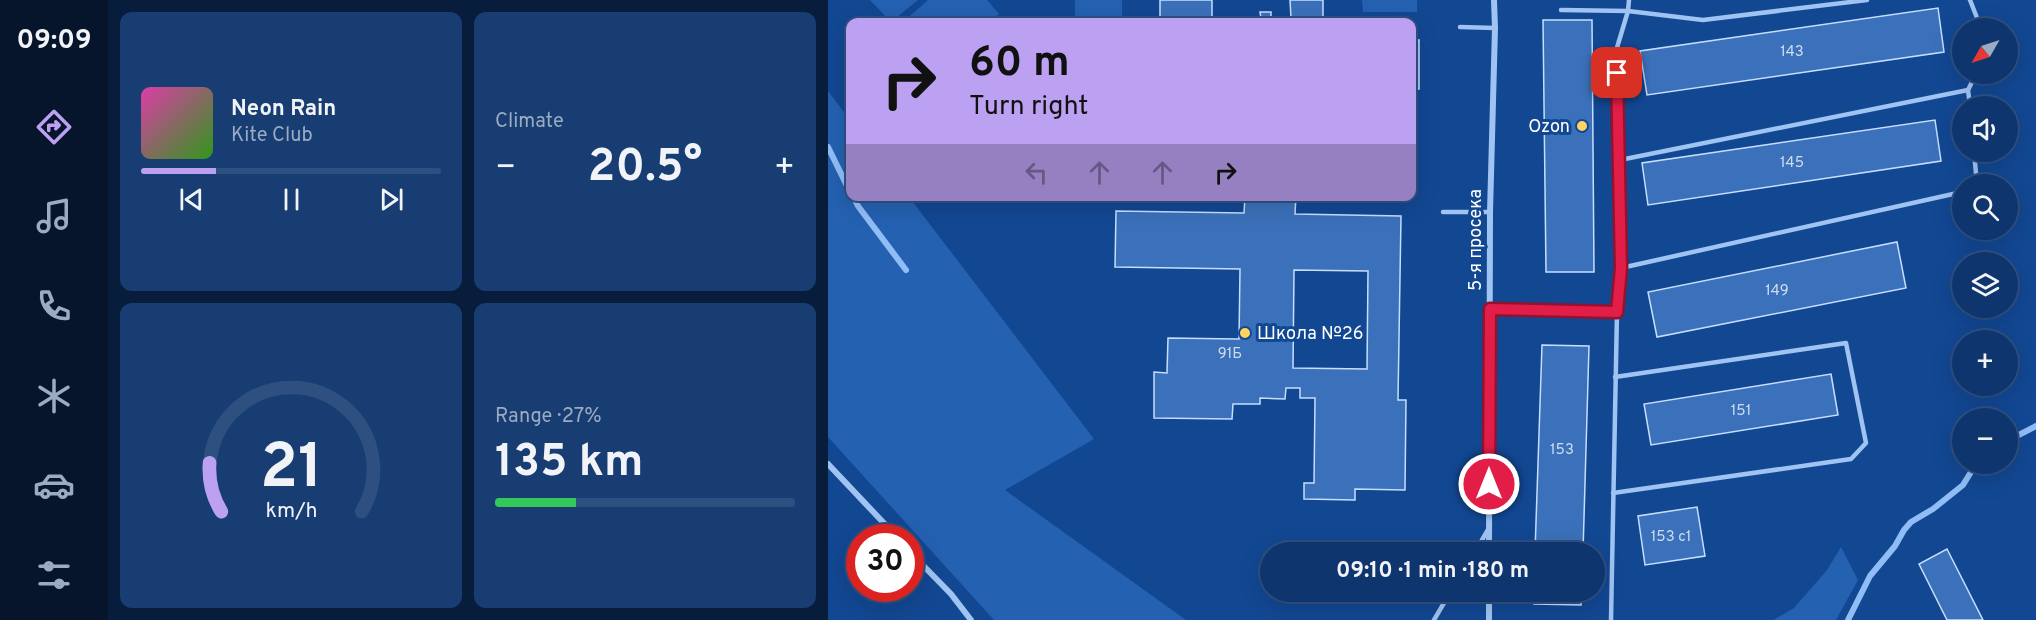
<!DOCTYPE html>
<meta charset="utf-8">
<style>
:root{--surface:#0e356e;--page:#173d73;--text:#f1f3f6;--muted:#9babc2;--line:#2e5081;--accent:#bca0f2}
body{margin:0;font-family:Overpass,sans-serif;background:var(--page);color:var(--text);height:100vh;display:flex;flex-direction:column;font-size:22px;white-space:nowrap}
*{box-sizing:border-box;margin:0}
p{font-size:20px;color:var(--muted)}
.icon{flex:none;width:33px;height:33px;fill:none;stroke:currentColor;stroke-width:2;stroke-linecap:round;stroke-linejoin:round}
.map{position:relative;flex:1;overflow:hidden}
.side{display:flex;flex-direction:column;gap:12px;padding:12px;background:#081d3c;width:720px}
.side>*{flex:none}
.hud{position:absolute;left:18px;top:18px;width:570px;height:183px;border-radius:12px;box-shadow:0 6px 24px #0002,0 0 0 2px var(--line);background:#bca0f2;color:#111;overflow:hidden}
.needle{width:39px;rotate:231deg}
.fabs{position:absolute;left:1124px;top:18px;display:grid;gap:12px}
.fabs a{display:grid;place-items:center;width:66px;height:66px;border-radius:50%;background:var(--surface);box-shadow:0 6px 24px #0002,0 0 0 2px var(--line);font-size:30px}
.speed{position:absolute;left:18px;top:524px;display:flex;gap:12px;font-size:30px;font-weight:700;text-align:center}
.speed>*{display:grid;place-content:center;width:78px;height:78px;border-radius:50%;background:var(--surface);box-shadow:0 6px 24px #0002,0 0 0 2px var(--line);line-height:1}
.speed .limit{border:9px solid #d22;background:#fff;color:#111}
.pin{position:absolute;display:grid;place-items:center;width:51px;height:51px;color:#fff;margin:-26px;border-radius:12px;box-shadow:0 3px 9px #0006}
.me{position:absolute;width:66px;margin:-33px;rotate:0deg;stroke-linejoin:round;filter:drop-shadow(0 0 4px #0008)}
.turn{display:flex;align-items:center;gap:21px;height:126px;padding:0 24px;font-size:27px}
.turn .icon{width:78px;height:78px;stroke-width:2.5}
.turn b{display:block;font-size:42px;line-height:51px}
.lanes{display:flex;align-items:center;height:57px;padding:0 24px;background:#0003;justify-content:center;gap:30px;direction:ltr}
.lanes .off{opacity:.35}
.big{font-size:45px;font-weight:700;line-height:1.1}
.side .widget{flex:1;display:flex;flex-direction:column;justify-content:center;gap:9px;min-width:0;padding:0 21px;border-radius:12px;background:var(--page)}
.side .dial{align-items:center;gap:0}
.dial svg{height:156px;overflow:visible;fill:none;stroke:var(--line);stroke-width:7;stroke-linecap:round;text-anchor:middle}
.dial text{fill:var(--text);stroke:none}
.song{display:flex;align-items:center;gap:18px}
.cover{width:72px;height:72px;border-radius:9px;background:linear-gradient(135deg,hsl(320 70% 55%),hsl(110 70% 35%))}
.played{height:6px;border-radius:3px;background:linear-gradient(90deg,var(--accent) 25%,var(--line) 25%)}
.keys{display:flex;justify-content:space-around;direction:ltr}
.heat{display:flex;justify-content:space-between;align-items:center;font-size:33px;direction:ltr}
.charge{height:9px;border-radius:4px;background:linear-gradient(90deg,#34c759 27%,var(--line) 0)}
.side .tiles{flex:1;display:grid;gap:12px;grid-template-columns:repeat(2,1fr)}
.trip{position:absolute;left:432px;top:542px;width:345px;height:60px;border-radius:30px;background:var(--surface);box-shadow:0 6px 24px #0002,0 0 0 2px var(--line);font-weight:700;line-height:60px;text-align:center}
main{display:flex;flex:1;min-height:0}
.tabs{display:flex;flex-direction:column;width:108px;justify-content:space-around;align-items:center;background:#06152c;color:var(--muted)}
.tabs .icon{width:42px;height:42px}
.tabs .active{color:var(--accent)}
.tabs b{font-size:27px;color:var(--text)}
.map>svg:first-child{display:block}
.green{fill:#2461b1}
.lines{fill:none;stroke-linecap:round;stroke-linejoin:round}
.stream{stroke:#91bdf6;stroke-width:6}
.building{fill:#3b71ba;stroke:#c6defd;stroke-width:1.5;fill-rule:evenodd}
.service{stroke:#9fc3f2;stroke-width:4.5}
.minor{stroke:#9fc3f2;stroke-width:6}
.route-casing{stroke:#92132f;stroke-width:15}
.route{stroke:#e11d48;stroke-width:10}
.poi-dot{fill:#ffd460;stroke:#124792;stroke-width:2}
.labels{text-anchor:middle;stroke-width:6;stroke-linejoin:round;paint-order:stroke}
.number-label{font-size:15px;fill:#cedcee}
.poi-label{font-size:18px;fill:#fff;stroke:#124792;text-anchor:end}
.street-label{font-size:18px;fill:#fff;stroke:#124792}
</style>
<main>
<nav class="tabs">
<b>09:09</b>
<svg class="icon active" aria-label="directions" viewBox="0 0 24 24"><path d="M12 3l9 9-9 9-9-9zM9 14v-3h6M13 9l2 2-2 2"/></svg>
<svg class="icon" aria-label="music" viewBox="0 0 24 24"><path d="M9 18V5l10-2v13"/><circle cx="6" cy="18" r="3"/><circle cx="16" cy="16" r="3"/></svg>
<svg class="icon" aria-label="phone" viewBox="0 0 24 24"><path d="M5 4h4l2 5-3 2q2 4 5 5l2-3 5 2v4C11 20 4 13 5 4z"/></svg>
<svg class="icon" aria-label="climate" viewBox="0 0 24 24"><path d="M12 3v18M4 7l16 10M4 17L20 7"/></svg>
<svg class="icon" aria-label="car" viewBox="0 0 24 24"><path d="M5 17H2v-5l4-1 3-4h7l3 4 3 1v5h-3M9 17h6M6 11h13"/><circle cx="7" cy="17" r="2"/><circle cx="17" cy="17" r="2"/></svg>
<svg class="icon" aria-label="filters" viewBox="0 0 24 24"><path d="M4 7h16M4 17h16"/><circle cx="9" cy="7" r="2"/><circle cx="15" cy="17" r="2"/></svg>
</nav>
<section class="side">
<div class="tiles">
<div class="widget">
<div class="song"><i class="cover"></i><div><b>Neon Rain</b><p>Kite Club</p></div></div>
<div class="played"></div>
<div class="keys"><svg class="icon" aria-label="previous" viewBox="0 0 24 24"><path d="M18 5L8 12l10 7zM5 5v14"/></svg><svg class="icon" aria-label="pause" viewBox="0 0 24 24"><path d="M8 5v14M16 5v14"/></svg><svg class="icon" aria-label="next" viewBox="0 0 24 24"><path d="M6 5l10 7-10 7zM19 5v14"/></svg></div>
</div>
<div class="widget"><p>Climate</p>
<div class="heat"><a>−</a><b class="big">20.5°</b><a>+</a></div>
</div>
<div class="widget dial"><svg viewBox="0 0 100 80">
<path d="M14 69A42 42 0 1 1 86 69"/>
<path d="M14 69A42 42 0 0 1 8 44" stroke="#bca0f2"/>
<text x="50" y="56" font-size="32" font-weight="700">21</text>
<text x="50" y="72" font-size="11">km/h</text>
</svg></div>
<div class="widget"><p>Range · 27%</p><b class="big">135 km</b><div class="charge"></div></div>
</div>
</section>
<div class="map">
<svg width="1208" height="620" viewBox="0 0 1208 620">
<rect width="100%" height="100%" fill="#124792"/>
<g class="green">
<polygon points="42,0 90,0 63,22"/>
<polygon points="100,0 159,0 171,14 161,22 75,22"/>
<polygon points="247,0 294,0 294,18 247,17"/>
<polygon points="534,0 589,0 589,12 535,12"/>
<polygon points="0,91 22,120 22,196 81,197 266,439 177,490 358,620 166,620 0,437"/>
<polygon points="1013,547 1030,580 1008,620 945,620 966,608 999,570"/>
</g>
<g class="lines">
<g class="stream">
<polyline points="0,147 22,192"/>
<polyline points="25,196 30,206 78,270"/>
<polyline points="1179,441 1208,426"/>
<polyline points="1020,620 1042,576 1067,546 1076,530 1083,522 1105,509 1135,485 1143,472 1151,464"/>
</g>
</g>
<g class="building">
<polygon points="332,0 384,0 384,19 433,18 432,12 443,12 443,19 463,18 462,0 495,0 495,22 332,22"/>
<polygon points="1110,8 1116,52 819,95 812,51"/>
<polygon points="715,20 764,20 766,272 718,272"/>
<rect x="584" y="40" width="7" height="49"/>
<polygon points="1107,120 1113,161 820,205 814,163"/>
<path d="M417,196H468L467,214L573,216L570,400H578L577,490L527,489V500L476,499V483H486L487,398H472V388H458L457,399L432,398V404H405L404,419L326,418V372L339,373L340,338L411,339L412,269L287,267L288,211L416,213ZM466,270L540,271L539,369L465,368Z"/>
<polygon points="1069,242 1078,288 829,337 820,292"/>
<polygon points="714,345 761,346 755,552 707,552"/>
<polygon points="1003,374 1010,415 823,445 816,404"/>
<polygon points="869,507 877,556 817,565 810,516"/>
<polygon points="1119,549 1155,620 1119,620 1091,564"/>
<polygon points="706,591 754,591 753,605 706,604"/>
</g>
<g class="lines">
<g class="service">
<polyline points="801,0 800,11 788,51 793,268 1134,192"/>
<polyline points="1142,0 1153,28"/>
<polyline points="733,10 800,11 875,20 1039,0"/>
<polyline points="632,27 667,28"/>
<polyline points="1142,106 1140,90 1148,74"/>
<polyline points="1146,152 1149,184"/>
<polyline points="792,160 1140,90"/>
<polyline points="615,212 662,212"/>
<polyline points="662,309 789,312 793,268"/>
<polyline points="785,493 1023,459 1038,443 1018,343 787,377"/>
<polyline points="647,552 661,528"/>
<polyline points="606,620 623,591"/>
<polyline points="783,620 789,312"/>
</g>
<g class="minor">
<polyline points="0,464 69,537"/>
<polyline points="82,552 123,594 143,620"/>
<polyline points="661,552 662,212 667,28 666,0"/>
<polyline points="661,620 661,591"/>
</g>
</g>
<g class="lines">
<g class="route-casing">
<polyline id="route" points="661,484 662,309 789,312 793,268 789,73"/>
</g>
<use href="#route" class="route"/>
</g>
<g class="poi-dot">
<circle cx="754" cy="126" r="6"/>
<circle cx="417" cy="333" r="6"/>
</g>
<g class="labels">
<g class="number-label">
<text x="964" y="56">143</text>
<text x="964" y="167">145</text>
<text x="949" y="295">149</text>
<text x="402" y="358">91Б</text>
<text x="913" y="415">151</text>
<text x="734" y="454">153</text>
<text x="843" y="541">153 с1</text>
</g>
<g class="poi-label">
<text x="742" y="132">Ozon</text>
<text x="429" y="339" text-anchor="start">Школа №26</text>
</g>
<g class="street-label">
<text transform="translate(647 240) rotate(-90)" y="6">5-я просека</text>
</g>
</g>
</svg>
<div class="fabs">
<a><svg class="needle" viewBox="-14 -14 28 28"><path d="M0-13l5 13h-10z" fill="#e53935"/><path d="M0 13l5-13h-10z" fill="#9babc2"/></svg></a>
<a><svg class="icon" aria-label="sound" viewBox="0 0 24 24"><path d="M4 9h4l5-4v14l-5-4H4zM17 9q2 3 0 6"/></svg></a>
<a><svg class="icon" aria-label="search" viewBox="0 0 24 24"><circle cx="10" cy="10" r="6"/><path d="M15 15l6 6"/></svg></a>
<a><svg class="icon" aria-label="layers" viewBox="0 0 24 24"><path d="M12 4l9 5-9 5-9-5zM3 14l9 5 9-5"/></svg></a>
<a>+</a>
<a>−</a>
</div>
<div class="speed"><div class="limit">30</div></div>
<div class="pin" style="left:789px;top:73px;background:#d93025"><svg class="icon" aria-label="arrive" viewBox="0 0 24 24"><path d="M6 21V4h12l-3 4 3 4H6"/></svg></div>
<svg class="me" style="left:661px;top:484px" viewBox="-20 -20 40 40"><circle r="17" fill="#e11d48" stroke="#fff" stroke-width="3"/><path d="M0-11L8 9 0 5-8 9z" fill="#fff"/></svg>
<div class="trip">09:10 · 1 min · 180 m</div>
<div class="hud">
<div class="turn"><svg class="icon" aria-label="right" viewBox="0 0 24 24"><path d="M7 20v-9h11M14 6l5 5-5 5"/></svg><div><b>60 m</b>Turn right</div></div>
<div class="lanes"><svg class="icon off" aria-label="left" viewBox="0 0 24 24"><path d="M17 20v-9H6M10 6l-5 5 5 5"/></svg><svg class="icon off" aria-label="ahead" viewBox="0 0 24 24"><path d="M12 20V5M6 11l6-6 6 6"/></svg><svg class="icon off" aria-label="ahead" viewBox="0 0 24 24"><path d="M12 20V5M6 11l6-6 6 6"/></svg><svg class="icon" aria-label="right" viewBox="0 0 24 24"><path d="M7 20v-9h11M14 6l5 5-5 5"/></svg></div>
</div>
</div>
</main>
